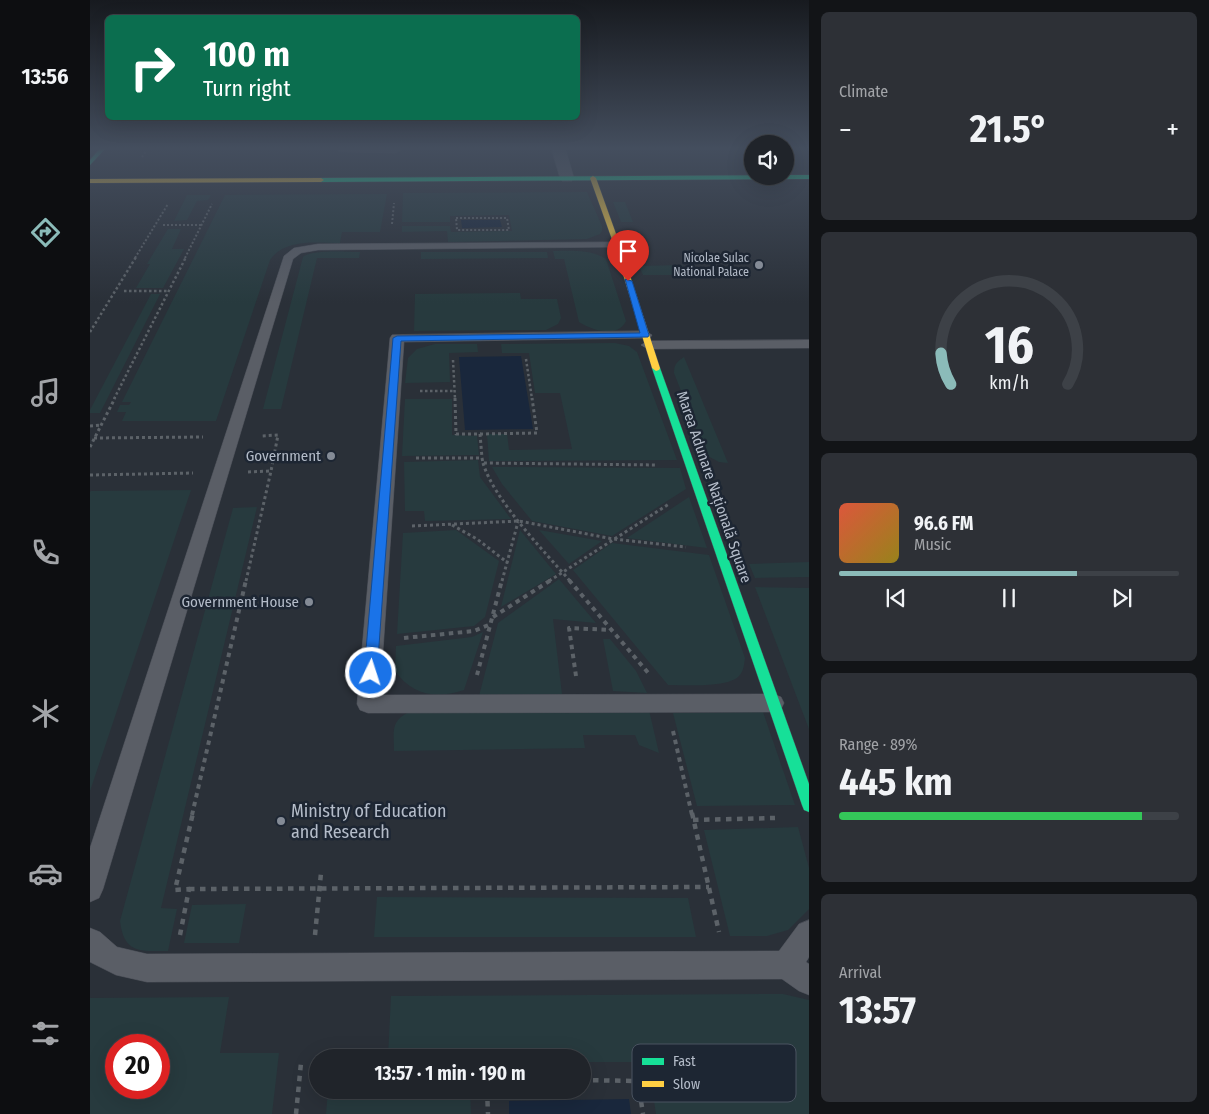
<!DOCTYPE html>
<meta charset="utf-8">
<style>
:root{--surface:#20242a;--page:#2d3036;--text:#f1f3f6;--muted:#a2a4a8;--line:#3d4147;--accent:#8bbbb9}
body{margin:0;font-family:"Fira Sans Condensed",sans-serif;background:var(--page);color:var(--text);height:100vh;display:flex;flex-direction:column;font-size:19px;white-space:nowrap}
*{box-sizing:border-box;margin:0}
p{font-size:16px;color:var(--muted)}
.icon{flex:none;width:28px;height:28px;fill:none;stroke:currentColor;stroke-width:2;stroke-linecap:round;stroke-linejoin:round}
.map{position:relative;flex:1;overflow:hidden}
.panel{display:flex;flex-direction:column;gap:12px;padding:12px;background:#121417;width:400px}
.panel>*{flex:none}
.banner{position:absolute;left:15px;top:15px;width:475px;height:105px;border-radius:8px;box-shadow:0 5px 20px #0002,0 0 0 1px var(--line);background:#0b6e4f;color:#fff;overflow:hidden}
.buttons{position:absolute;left:654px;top:135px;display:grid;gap:10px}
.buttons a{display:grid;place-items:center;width:50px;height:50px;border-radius:50%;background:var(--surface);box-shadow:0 5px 20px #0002,0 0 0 1px var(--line);font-size:25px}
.speed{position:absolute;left:15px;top:1034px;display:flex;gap:10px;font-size:25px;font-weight:700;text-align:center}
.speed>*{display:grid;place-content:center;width:65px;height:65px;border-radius:50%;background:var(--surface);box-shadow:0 5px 20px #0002,0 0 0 1px var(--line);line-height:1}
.speed .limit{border:8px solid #d22;background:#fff;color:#111}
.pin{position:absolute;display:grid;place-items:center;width:42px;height:42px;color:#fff;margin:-51px -21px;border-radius:50% 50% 50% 0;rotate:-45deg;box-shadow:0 0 5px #0007}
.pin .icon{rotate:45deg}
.me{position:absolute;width:55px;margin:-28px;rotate:4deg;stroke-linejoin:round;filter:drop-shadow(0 0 4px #0008)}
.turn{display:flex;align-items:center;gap:18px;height:105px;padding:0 15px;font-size:22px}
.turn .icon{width:65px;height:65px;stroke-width:2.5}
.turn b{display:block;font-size:35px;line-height:42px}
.big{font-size:38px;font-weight:700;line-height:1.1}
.panel .card{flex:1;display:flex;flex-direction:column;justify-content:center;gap:8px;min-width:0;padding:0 18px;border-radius:8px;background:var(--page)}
.panel .dial{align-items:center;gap:0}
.dial svg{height:130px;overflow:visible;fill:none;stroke:var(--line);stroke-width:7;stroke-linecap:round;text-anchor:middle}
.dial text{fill:var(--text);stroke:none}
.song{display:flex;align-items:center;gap:15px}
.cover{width:60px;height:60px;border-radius:8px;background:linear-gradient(135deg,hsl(10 70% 55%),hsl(50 70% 35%))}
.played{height:5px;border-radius:2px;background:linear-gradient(90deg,var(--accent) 70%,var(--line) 70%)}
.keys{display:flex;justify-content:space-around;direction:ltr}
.heat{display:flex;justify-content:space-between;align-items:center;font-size:28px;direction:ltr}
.charge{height:8px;border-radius:4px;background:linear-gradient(90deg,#34c759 89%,var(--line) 0)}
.trip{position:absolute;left:219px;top:1049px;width:282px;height:50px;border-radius:25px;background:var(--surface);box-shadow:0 5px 20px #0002,0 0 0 1px var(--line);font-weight:700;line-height:50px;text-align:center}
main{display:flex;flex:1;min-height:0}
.dock{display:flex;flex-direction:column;width:90px;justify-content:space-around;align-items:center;background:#0d0e11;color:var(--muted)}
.dock .icon{width:35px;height:35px}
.dock .active{color:var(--accent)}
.dock b{font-size:22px;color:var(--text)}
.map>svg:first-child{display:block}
.green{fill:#273a3e;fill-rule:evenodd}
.water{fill:#19273c}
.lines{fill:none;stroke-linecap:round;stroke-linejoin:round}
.lane-casing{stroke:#484c55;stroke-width:1}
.street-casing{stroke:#484c55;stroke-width:1}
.fast-casing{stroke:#484c55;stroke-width:1}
.slow-casing{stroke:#484c55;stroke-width:1}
.path-far4{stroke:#5c6268;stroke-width:2;stroke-dasharray:2 2;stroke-linecap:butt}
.path-far3{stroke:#5c6268;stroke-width:2.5;stroke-dasharray:2.5 2.5;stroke-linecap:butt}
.path-far2{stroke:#5c6268;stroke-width:3;stroke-dasharray:3 3;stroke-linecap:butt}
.path-far1{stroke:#5c6268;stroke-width:4;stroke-dasharray:4.5 4.5;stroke-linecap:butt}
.path{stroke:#5c6268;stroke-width:4.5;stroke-dasharray:5.5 5.5;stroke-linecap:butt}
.lane{fill:#5a5e66;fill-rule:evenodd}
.street{fill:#5a5e66;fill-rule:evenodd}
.fast{fill:#16e098;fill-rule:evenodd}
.slow{fill:#ffcf43;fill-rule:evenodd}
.route{fill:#1a73e8;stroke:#114b97}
.poi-dot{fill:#848b96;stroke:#1d2633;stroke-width:2}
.labels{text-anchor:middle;stroke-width:5;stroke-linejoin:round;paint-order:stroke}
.far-poi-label{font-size:12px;fill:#b4bcc9;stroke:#1d2633;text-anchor:end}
.poi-label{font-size:15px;fill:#b4bcc9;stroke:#1d2633;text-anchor:end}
.street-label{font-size:15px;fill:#b4bcc9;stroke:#1d2633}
.near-poi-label{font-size:18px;fill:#b4bcc9;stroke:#1d2633;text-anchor:start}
.key{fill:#1d2633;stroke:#4a5360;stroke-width:1}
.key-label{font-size:14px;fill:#b4bcc9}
</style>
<main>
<nav class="dock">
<b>13:56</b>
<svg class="icon active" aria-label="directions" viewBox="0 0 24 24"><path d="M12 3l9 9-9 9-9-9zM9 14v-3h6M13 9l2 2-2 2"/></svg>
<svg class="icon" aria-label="music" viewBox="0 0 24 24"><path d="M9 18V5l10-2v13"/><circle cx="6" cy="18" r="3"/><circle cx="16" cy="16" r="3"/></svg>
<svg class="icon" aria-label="phone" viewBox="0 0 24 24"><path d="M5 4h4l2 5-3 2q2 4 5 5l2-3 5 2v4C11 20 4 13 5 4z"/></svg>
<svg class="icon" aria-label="climate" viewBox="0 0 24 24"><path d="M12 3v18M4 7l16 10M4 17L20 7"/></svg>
<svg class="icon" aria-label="car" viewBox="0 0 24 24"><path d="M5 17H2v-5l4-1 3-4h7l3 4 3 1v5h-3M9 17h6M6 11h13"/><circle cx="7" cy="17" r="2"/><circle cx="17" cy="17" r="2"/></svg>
<svg class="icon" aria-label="filters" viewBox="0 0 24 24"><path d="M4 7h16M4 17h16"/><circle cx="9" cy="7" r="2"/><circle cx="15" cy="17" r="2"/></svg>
</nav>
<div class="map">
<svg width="719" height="1114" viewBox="0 0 719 1114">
<rect width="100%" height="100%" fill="#2a3038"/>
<g class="green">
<polygon points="497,192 512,226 512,231 510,234 497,239 358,242 357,231 312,232 312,226 360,226 361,232 422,231 419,215 360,216 360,222 312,222 313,193"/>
<path d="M297,194L290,232H252L250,243C227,243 195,238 180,260L126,421H32L36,412H27L30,405H39L41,402H32L135,195Z"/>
<polygon points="97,195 121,195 118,200 107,201 97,220 84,221"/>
<polygon points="523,202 535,202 543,222 531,222"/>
<polygon points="78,229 91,229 82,249 94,249 73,288 46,288 60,264 57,264"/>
<polygon points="535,232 547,232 556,255 543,255"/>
<path d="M463,251C482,251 500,249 516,259L536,321C527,339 502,330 489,322L474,259H465Z"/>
<path d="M270,252L269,258H227L191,409H173L213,257C222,249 257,252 270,252Z"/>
<polygon points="331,252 457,252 458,258 331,259"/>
<polygon points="592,265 597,275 553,275 549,266"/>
<polygon points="430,293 431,299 467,299 471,318 468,324 456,330 324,331 325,294"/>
<polygon points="61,294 70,294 10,413 0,413 0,410"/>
<polygon points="525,343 539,346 547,352 587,460 399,461 397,434 417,434 419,450 482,449 470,393 445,393 439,353 412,353 411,344"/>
<polygon points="345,344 387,344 388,352 359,353 360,382 315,383 318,358 327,349"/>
<path d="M594,357L638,463L629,462L616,455L584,373C584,364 587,362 594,357Z"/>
<polygon points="315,399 362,399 362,435 387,436 389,455 312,456"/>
<polygon points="388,460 390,477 421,519 335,521 334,511 315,511 314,462"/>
<polygon points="402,467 590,468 596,489 522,536 442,521 412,484"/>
<polygon points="101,490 0,791 0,492 1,491"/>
<polygon points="599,497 617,548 537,538"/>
<path d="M167,507L71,908L87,909L78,951C50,951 34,954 30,921L143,508Z"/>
<polygon points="366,530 409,561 395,617 384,626 307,634 313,533"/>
<polygon points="430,530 466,574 411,607"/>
<polygon points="449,530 512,541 479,564"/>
<path d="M522,543L619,555L655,658C654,664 654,671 649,676C638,688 595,685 578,685L483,570Z"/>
<polygon points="719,562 719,577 665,578 659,564"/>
<polygon points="469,579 506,623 463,619 472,694 389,696 408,623"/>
<polygon points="665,587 719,588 719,729"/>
<path d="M393,632L374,690C346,699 323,696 305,671L306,646L382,637Z"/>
<polygon points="513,639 520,639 546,671 557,693 523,691"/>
<path d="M559,710L569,753L549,745L545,735H493L495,748L304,751C304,732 300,721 319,712Z"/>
<polygon points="673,712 705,805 607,806 583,713"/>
<polygon points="708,827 719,868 719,909 698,930 677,936 640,936 614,830"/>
<polygon points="287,897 598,898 606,937 284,937"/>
<polygon points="156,904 149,943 94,943 102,905"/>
<polygon points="693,994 719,1000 719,1114 566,1114 558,1062 493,1062 492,1058 241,1057 298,1057 301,996"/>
<path d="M139,997L130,1053H189L182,1114H0V998ZM26,1045H69V1088H26Z"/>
<polygon points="238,1090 380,1090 381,1114 236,1114"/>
</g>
<g class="water">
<polygon points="371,220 410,220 412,227 372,228"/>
<polygon points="431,356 443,429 375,430 369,357"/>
<polygon points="539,1099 541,1114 419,1114 419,1101"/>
</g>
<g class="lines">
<g class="lane-casing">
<g id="lane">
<polygon points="247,147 306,147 311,150 306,153 251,152 248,151"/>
<polygon points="527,242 531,243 533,245 531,247 228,250 211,253 203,259 13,889 9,898 0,902 0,848 194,256 204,248 228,244"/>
<polygon points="555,331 562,335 560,338 314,342 290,695 683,694 691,697 694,703 691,709 683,712 278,713 270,710 267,704 300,338 302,335"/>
<polygon points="719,340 719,348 558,349 551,345 558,341"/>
<polygon points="719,920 719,957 716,962 719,964 719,995 709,991 692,979 57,982 26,975 0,962 0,928 10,932 27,947 57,954 689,951 709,924"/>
</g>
</g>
<g class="street-casing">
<polygon id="street" points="461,147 475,147 484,178 482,181 472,181 470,178"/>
</g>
<g class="fast-casing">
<g id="fast">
<polygon points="11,147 17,147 0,165 0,160"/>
<polygon points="695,175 719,175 719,179 231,182 228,180 231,178"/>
<polygon points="566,365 570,368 719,784 719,812 714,810 712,805 562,368"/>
</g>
</g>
<g class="slow-casing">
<g id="slow">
<polygon points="503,176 506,178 530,245 570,368 569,370 566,371 562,368 524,245 500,178"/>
<polygon points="0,179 231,178 234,180 231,182 0,183"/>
</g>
</g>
<g class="path-far4">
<polyline points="52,157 59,147"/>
<polygon points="366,218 417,218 419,230 367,230"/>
<polyline points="302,224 304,203"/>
<polyline points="73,225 112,225"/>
<polyline points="45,258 78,204"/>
<polyline points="95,258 122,204"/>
</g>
<g class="path-far3">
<polyline points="34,291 79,291"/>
<polyline points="0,332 46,257"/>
<polyline points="436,359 442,399"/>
<polyline points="363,360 365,399"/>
<polyline points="330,391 364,391"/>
<polyline points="24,399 96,257"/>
</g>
<g class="path-far2">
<polyline points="365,398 366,434 390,434 392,458"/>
<polyline points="0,426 11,425"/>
<polyline points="390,434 447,433 442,398"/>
<polyline points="4,438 113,437"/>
<polyline points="0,447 25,398"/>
<polyline points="184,453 197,453"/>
<polyline points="326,458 392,458 393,463 567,465"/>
<path d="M393,463C404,500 454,551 480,581"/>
<polyline points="158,472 181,471 188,435 171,436"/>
<polyline points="0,475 103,473"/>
<polyline points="362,525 387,539 418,563"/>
<polyline points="322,526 429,521 523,539 596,547"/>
<polyline points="156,581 181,471"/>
<polyline points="412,581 428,522"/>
<polyline points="459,581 579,504"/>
</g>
<g class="path-far1">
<polyline points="479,580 560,675"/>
<polyline points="403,617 461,580"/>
<polyline points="314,638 384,631 401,624"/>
<polyline points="387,675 412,580"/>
<polyline points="486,676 479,628 522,630"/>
<polyline points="583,731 602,815"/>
<polyline points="102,815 156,580"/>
</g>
<g class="path">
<polyline points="602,813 629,932"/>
<polyline points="603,820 685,818"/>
<polyline points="99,889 619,887"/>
<polyline points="90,935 99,889 85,890 103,813"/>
<polyline points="225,935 231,873"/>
<polyline points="492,1080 548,1081 553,1114"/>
<polyline points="397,1090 398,1114"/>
<polyline points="206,1114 211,1063"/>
</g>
<use href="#lane" class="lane"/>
<use href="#street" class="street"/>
<use href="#fast" class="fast"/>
<use href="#slow" class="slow"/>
</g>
<linearGradient id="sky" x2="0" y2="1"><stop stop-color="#171a1f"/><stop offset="0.49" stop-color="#444e5e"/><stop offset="1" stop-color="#444e5e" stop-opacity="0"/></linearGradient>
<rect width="719" height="303" fill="url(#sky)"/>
<polygon class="route" points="535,279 542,281 559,335 558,337 311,341 287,673 285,676 281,678 276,676 274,673 303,338 307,336 550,333"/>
<g class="poi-dot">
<circle cx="669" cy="265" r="5"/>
<circle cx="241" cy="456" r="5"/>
<circle cx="219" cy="602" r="5"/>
<circle cx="191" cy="821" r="5"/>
</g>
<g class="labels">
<g class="far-poi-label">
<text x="659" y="262">Nicolae Sulac<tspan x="659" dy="14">National Palace</tspan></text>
</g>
<g class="poi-label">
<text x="231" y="461">Government</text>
<text x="209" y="607">Government House</text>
</g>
<g class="street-label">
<text transform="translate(624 487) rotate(71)" y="5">Marea Adunare Națională Square</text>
</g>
<g class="near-poi-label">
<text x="201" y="817">Ministry of Education<tspan x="201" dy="21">and Research</tspan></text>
</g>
</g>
<rect x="542" y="1044" width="164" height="58" rx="8" class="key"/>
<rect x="552" y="1058" width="22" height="7" fill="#16e098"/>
<rect x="552" y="1081" width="22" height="6" fill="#ffcf43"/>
<g class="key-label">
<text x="583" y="1066">Fast</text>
<text x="583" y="1089">Slow</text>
</g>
</svg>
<div class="buttons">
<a><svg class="icon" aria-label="sound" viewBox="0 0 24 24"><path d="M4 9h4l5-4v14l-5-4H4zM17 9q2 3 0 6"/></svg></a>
</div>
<div class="speed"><div class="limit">20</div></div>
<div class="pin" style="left:538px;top:281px;background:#d93025"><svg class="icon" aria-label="arrive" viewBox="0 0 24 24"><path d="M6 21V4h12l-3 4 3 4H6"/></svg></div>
<svg class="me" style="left:281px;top:673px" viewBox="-20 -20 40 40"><circle r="17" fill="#1a73e8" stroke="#fff" stroke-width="3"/><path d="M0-11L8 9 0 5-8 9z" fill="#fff"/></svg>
<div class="trip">13:57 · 1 min · 190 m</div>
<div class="banner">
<div class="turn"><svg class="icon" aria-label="right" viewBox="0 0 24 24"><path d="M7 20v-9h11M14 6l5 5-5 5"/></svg><div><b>100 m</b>Turn right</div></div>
</div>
</div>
<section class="panel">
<div class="card"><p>Climate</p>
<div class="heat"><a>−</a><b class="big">21.5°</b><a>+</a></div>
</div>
<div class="card dial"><svg viewBox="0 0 100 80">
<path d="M14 69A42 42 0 1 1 86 69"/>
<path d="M14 69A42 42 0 0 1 8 50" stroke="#8bbbb9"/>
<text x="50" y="56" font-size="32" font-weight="700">16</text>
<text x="50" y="72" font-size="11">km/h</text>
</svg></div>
<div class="card">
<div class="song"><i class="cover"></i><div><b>96.6 FM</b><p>Music</p></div></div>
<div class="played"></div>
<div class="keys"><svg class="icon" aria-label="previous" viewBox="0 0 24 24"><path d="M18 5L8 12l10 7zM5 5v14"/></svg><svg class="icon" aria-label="pause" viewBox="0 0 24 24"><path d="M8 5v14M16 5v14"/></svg><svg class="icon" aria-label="next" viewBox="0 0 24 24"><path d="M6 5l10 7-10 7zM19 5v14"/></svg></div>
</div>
<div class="card"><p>Range · 89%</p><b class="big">445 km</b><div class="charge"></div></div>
<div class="card"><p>Arrival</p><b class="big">13:57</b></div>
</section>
</main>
